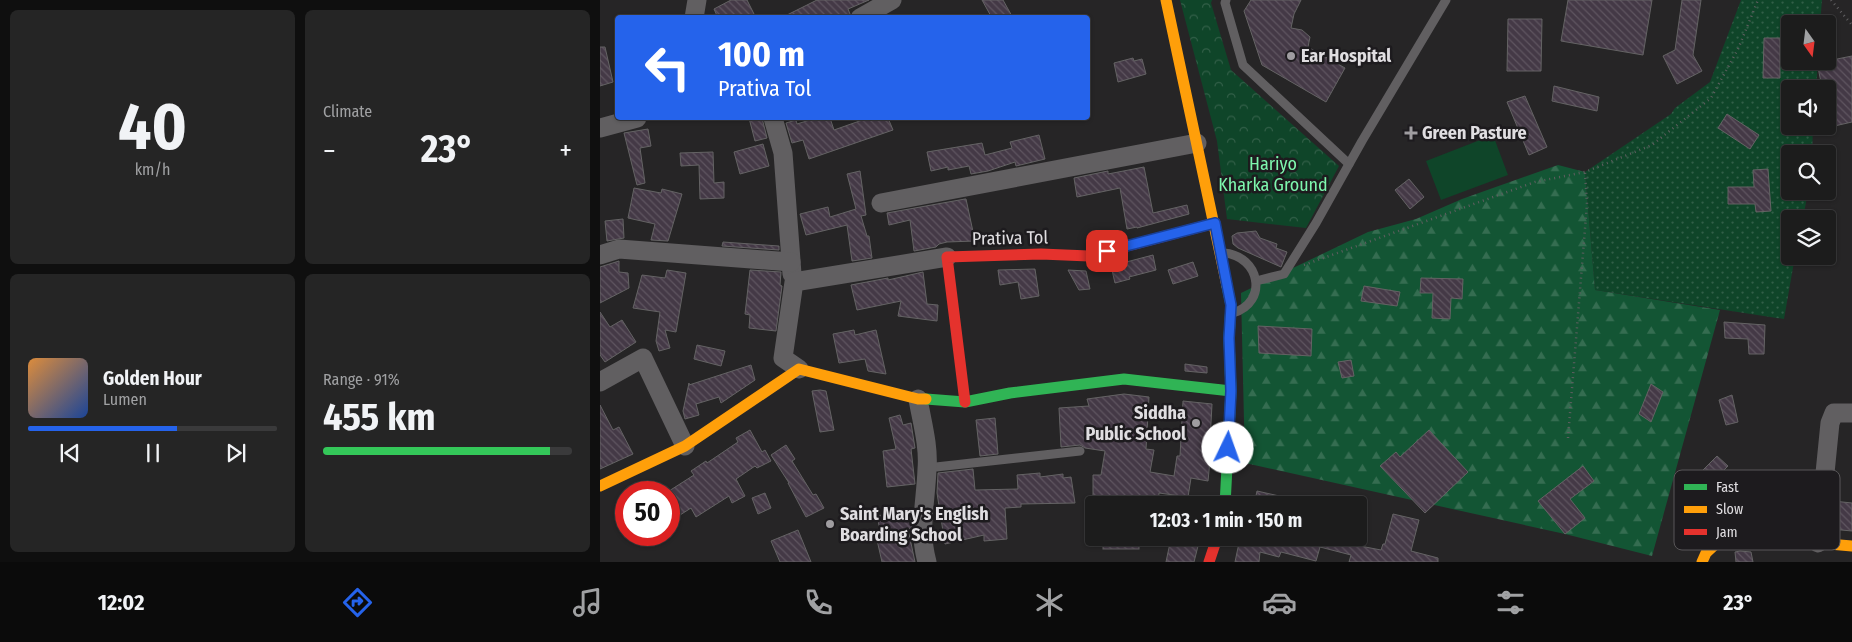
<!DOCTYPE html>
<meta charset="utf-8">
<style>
:root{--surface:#1c1c1c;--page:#252525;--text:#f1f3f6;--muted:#a0a1a3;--line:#3a3a3b;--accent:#2563eb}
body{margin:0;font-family:"Fira Sans Condensed",sans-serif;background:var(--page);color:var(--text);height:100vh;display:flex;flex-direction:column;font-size:19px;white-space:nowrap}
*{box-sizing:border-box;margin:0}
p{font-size:16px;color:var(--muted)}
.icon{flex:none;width:28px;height:28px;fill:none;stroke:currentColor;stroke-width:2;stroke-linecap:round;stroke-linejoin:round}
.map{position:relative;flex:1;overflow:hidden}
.details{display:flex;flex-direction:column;gap:10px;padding:10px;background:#0f0f0f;width:600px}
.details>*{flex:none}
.banner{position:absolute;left:15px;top:15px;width:475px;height:105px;border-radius:5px;box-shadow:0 1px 4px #0004,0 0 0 1px var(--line);background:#2563eb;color:#fff;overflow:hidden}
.needle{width:32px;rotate:166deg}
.fabs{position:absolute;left:1181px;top:15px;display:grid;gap:10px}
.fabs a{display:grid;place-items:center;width:55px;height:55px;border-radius:5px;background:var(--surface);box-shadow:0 1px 4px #0004,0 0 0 1px var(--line);font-size:25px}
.speed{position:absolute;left:15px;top:481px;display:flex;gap:10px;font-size:25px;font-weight:700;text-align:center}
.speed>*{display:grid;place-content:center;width:65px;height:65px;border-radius:50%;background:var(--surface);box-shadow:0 1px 4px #0004,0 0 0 1px var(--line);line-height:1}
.speed .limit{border:8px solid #d22;background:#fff;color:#111}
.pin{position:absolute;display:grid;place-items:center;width:42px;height:42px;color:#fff;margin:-21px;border-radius:10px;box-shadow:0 2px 8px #0006}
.me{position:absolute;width:55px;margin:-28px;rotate:3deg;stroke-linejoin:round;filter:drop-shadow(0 0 4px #0008)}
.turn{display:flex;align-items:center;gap:18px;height:105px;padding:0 20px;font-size:22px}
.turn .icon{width:65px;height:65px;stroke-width:2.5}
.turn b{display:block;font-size:35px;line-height:42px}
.big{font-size:38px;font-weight:700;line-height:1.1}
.details .widget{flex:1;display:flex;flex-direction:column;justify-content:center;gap:8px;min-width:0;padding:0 18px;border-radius:8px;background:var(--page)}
.details .dial{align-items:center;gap:0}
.dial b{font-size:65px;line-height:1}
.song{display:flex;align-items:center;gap:15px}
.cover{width:60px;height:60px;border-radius:8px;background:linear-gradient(135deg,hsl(30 70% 55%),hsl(220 70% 35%))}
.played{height:5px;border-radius:2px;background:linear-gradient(90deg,var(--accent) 60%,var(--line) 60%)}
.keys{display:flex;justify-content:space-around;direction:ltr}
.heat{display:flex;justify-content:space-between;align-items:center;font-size:28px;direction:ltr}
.charge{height:8px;border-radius:4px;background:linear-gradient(90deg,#34c759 91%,var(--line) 0)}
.details .tiles{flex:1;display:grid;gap:10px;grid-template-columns:repeat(2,1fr)}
.trip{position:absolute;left:485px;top:496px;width:282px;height:50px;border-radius:5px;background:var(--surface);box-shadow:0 1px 4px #0004,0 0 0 1px var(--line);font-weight:700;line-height:50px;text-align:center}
.dock{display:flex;height:80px;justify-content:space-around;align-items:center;background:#0b0b0b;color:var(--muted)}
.dock .icon{width:35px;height:35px}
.dock .active{color:var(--accent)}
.dock b{font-size:22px;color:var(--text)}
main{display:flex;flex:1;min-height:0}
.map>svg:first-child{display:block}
.grass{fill:url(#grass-dots)}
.forest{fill:url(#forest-firs)}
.park{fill:url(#park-crowns)}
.garden{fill:#0f4529}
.building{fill:url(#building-back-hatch);stroke:#646364}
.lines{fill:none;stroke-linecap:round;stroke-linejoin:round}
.path{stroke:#605f61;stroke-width:2.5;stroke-dasharray:1 4;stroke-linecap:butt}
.lane{stroke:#615f61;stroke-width:9}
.street{stroke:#615f61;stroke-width:19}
.fast{stroke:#30b455;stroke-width:11}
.slow{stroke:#ff9f0a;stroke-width:11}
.jam{stroke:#e5322d;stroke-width:11}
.route-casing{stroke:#184099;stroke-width:12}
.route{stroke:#2563eb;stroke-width:9}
.poi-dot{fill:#9f9da0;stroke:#1d1b1e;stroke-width:2}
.labels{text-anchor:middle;stroke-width:5;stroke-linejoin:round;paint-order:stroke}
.poi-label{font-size:18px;font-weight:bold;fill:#e0dee1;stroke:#1d1b1e;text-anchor:start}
.park-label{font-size:18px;fill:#7ef7ae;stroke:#1d1b1e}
.street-label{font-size:18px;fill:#e0dee1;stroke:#1d1b1e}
.key{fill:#1d1b1e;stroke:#585658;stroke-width:1}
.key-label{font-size:14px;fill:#e0dee1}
</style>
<main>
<section class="details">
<div class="tiles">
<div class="widget dial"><b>40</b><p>km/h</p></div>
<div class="widget"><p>Climate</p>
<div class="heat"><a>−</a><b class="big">23°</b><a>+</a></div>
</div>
<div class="widget">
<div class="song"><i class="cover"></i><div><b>Golden Hour</b><p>Lumen</p></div></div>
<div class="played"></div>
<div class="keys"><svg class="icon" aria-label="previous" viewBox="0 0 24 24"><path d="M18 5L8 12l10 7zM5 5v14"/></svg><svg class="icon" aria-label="pause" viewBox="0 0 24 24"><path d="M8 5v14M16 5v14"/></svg><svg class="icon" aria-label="next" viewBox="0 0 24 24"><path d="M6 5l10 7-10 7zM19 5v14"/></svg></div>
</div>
<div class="widget"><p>Range · 91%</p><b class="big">455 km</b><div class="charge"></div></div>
</div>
</section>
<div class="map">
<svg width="1252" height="562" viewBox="0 0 1252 562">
<defs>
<pattern id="grass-dots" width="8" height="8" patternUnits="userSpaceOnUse" patternTransform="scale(1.25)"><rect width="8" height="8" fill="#0f4529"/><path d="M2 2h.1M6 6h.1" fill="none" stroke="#325f48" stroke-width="1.8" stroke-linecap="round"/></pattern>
<pattern id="forest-firs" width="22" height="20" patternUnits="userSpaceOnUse" patternTransform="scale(1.25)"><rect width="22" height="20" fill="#135534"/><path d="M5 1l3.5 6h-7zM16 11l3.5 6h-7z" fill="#356d51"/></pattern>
<pattern id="park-crowns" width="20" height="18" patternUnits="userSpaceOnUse" patternTransform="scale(1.25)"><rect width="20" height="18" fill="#0f4529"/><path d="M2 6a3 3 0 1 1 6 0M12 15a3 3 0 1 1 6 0" fill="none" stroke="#325f48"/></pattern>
<pattern id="building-back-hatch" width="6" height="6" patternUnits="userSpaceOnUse" patternTransform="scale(1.25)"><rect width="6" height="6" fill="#443946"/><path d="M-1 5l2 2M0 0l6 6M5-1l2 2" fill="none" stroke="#5f5560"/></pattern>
</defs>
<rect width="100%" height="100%" fill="#262526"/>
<polygon class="grass" points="1141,0 1222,0 1220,24 1190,24 1190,61 1218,61 1216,89 1190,89 1190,126 1213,126 1212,154 1190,154 1190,191 1208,191 1203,219 1190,219 1190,256 1195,256 1184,319 995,290 985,172 1071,114 1075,108 1110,82"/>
<polygon class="forest" points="958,165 985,172 995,290 1120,310 1052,556 965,534 645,463 641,293 768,232 816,219 862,199"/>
<polygon class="park" points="580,0 612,0 611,3 631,70 739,166 706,228 627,219 617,141"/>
<polygon class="garden" points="893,135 908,175 841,200 826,161"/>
<g class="building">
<polygon points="131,0 147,0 156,18 118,18 114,9"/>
<polygon points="217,0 269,0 248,9 250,14 249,18 181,18"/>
<polygon points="382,0 403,0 413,18 392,18"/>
<polygon points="651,0 701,0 694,14 691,28 702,30 710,37 708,47 745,68 726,102 662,65 644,11"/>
<polygon points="968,0 1052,0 1043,55 961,41"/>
<polygon points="1082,0 1101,0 1093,55 1102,71 1077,84 1063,56 1075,50"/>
<polygon points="908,19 942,19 941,71 907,71"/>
<polygon points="1164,38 1180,38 1180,78 1163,78"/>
<polygon points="0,47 5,47 13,82 0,86"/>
<polygon points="1252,56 1252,122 1230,127 1228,114 1228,80 1221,82 1217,63"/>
<polygon points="533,58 534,61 542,59 546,74 518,82 514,63"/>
<polygon points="954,86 999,97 997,111 952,101"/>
<polygon points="925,96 947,147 929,155 907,102"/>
<polygon points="1127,114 1159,135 1150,149 1118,128"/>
<polygon points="149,118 162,118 167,138 155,141"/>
<polygon points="216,118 230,118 234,130 268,118 288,118 293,130 209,159 203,140 192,143 186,123 196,120 197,124"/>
<polygon points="48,129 51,146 40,148 45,183 37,185 24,133"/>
<polygon points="439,135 445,159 416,166 415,162 388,171 371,174 369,166 348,170 348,167 331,171 327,152 382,143 385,155 412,148 410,142"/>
<polygon points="163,144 169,166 140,174 134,152"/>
<polygon points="113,152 114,183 124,182 124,198 100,199 99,165 81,166 80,153"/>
<polygon points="544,167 553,213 587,205 589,214 537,228 537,227 527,229 520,188 477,197 474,178 508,171 508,174"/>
<polygon points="1168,169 1171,211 1156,212 1155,204 1128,204 1128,187 1154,187 1153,170"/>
<polygon points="260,171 266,215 261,216 267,236 269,236 272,258 252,261 247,225 206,235 200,214 228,207 230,217 256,209 247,174"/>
<polygon points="809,179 824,197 810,209 795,190"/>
<polygon points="34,188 61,193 62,189 82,194 68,241 51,240 55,224 28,218"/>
<polygon points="365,199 366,199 375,241 347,242 339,244 336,247 314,251 310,220 289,225 287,213"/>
<polygon points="23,219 24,238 7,241 5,221"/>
<polygon points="656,231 660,238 677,244 676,248 687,252 681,267 638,248 633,244 632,236 637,233"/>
<polygon points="123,242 179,246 179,250 122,246"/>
<polygon points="553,255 556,270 529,277 530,279 515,283 511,266"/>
<polygon points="19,261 19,272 28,273 29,288 0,303 0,267"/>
<polygon points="593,262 598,276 573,284 568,270"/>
<polygon points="435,269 439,296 421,299 418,282 400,285 398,270"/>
<polygon points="67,270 86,273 76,332 65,330 70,348 59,351 56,341 60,312 33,308 42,275 65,278"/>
<polygon points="150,270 181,272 180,285 182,286 176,331 149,328 150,315 145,314"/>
<polygon points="468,270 486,271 490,289 479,290"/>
<polygon points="323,272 327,304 338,305 337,321 298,316 301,301 257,310 251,285 288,278 288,280"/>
<polygon points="821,278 863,279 862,299 851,298 850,319 832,318 833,293 820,293"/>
<polygon points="764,286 800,292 797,306 761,301"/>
<polygon points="0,312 10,327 22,320 36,342 5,362 0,355"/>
<polygon points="1124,322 1165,325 1164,354 1149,354 1148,339 1125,338"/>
<polygon points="658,326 712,329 711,356 659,353"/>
<polygon points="254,330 255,335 276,330 286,374 268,371 265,359 239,363 233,334"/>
<polygon points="97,345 125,351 121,366 94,359"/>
<polygon points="751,360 754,376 742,378 738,362"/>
<polygon points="585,364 607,367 607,373 585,371"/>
<polygon points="151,365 155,380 121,403 119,397 96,404 99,415 85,419 83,411 89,383 89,385"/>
<polygon points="1051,384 1063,392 1051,422 1039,414"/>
<polygon points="220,390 226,391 234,430 220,432 212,391"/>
<polygon points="524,394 549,397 546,449 554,450 550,472 574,476 577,456 580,456 583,401 612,404 609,461 610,461 608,481 591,478 588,497 559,493 558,505 507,500 507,503 493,503 493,475 501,475 505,451 485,448 480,445 461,447 459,408 489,406 487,399"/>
<polygon points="1132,395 1138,422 1126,425 1119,400"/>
<polygon points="0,405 13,430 19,427 33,454 0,469"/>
<polygon points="300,415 303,425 311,423 315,448 311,449 315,484 287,487 283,451 296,449 289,418"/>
<polygon points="395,418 398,454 380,456 376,420"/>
<polygon points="150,430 162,452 165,450 171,461 157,468 155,466 136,479 145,496 132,503 129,496 96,517 91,508 69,522 69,491 94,475 91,471 106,461 107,463 138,442 136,438"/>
<polygon points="829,430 868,472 825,513 780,466 796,452 800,457"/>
<polygon points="186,445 195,459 192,461 213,495 216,494 224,508 206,517 188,483 189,483 171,455"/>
<polygon points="1117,456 1128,466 1104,490 1094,479"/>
<polygon points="983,466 994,481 970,499 985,518 965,534 938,501"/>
<polygon points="373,469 375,490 418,489 417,475 440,473 440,477 463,474 463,478 471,477 475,503 421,504 421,507 405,508 407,539 384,541 384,535 345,544 337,493 338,473"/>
<polygon points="657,491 697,500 696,505 654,505"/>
<polygon points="165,493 171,508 158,514 152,498"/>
<polygon points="1233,501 1252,503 1252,531 1231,529"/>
<polygon points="309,510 312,528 308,529 315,562 282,562 277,540 282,539 277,516"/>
<polygon points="793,514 819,520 811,551 838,558 838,562 749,562 751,555 720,547 716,561 681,552 679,557 660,552 659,562 635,562 640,538 735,538 734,541 781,550 783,544 785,544"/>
<polygon points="198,530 211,562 180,562 171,541"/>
<rect x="503" y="538" width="36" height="11"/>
<polygon points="571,538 600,538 594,562 566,562"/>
<polygon points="1140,551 1151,552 1153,562 1136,562 1135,552"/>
</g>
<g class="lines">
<g class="path">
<polyline points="1231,0 1252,25"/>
<polyline points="704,265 935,182 985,172 1052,145 1111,98 1138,49 1158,0"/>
<polyline points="968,438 987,204 985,172"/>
</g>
<g class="lane">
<polyline points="626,0 625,3 643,65 749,164"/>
<path d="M624,253C660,256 669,302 633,313"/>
<polyline points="656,281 684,274 716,223 762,141 846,0"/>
<polyline points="327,468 480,451"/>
</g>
<g class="street">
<polyline points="94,18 97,0"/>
<polyline points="260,18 292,0"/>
<polyline points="173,118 183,153 192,274"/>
<polyline points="0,128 37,118"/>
<polyline points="281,203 597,143"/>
<polyline points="0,255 19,249 191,262"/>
<polyline points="199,369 183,358 194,282 347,257"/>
<polyline points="0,382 43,358 85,446"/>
<path d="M318,399C322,422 329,446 327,469C326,501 318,530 327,562"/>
<polyline points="1218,543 1230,423 1234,413 1252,413"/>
</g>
<g class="fast">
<polyline points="326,399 365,402 410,393 524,379 631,391"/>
<polyline points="625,505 631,391 629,338 631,305 627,286"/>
</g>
<g class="slow">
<polyline points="566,0 627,286"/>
<polyline points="0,486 85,446 199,369 318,399 326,399"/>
<polyline points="1102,562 1106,553 1120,540 1139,536 1252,546"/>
</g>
<g class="jam">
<polyline points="365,402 347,257 441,254 489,256 615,223"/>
<polyline points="609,562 617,538"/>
</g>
</g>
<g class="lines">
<g class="route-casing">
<polyline id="route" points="507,251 615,223 631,305 629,338 631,391 628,448"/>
</g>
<use href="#route" class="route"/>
</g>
<g class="poi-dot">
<circle cx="691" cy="56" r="5"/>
<path d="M808.5 125.5h5v5h5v5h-5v5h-5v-5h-5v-5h5z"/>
<circle cx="596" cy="423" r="5"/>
<circle cx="230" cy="524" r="5"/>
</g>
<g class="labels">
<g class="poi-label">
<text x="701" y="62">Ear Hospital</text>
<text x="822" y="139">Green Pasture</text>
<text x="586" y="419" text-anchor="end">Siddha<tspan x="586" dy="21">Public School</tspan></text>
<text x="240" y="520">Saint Mary's English<tspan x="240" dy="21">Boarding School</tspan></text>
</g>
<g class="park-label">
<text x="673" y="170">Hariyo<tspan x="673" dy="21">Kharka Ground</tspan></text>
</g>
<g class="street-label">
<text transform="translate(410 238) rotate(-1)" y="6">Prativa Tol</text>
</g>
</g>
<rect x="1074" y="470" width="166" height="80" rx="8" class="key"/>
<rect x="1084" y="484" width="23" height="6" fill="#30b455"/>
<rect x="1084" y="506" width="23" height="7" fill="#ff9f0a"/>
<rect x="1084" y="529" width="23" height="6" fill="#e5322d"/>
<g class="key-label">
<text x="1116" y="492">Fast</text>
<text x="1116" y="514">Slow</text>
<text x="1116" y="537">Jam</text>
</g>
</svg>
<div class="fabs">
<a><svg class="needle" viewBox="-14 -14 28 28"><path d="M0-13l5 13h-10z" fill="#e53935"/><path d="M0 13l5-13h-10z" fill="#a0a1a3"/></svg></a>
<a><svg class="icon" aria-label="sound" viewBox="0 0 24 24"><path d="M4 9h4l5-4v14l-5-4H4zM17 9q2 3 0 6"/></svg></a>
<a><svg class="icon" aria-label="search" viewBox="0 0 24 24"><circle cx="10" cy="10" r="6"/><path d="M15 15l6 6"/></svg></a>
<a><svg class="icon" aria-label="layers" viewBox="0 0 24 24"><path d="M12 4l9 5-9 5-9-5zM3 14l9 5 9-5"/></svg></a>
</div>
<div class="speed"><div class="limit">50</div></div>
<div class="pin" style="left:507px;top:251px;background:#d93025"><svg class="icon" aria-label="arrive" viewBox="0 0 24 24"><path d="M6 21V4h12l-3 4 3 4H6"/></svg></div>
<svg class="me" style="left:628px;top:448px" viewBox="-20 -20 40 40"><circle r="19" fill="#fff"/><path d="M0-13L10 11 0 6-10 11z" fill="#2563eb"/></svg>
<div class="trip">12:03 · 1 min · 150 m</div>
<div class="banner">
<div class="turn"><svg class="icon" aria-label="left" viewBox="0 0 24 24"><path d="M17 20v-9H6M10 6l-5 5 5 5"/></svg><div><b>100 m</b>Prativa Tol</div></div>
</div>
</div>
</main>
<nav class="dock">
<b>12:02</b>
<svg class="icon active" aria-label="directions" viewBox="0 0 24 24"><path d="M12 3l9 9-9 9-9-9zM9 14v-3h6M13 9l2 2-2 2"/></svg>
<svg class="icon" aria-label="music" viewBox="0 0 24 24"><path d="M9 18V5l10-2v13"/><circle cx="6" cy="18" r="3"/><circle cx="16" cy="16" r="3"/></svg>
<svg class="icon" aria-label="phone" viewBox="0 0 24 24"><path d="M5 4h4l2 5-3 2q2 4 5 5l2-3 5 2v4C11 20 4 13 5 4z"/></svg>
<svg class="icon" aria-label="climate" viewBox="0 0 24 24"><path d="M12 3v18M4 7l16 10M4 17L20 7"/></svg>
<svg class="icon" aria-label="car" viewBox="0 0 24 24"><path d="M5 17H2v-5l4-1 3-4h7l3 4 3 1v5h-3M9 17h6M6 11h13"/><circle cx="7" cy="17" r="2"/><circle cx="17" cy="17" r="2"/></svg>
<svg class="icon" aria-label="filters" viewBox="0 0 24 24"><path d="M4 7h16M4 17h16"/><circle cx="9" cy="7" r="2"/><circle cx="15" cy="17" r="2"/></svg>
<b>23°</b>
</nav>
